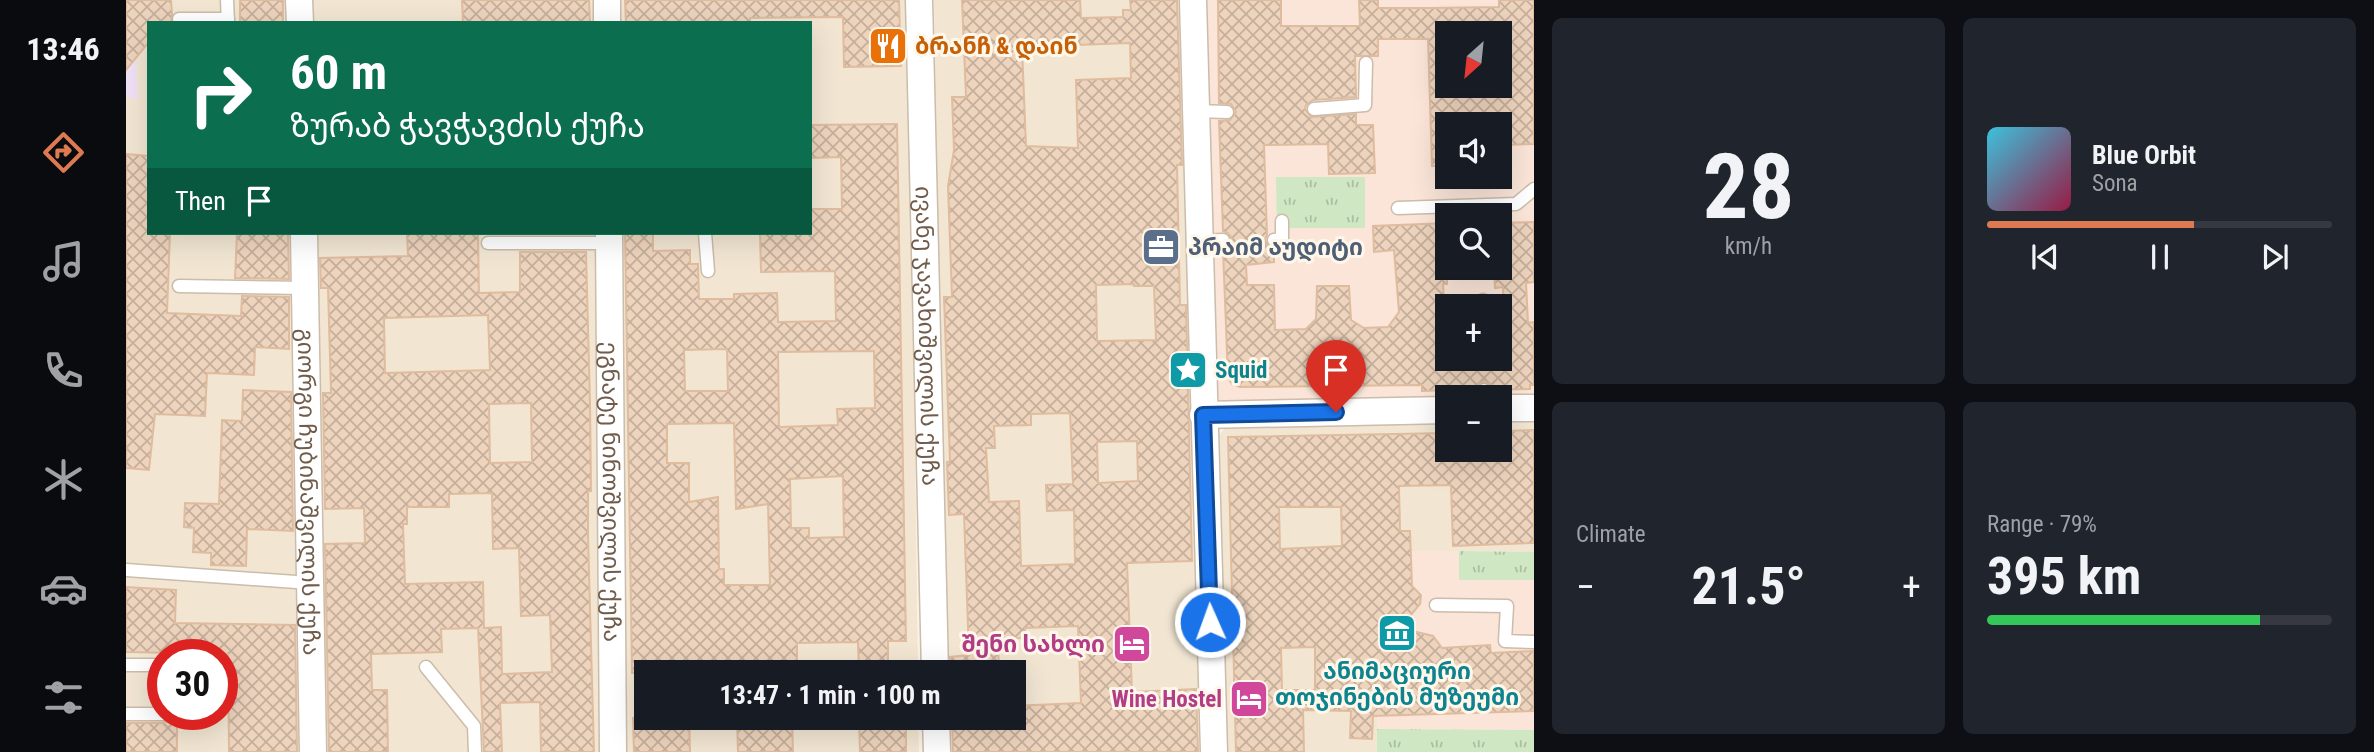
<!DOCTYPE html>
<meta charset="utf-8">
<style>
:root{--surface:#171b24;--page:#20242c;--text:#f1f3f6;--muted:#9ea1a6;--line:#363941;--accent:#dd7a51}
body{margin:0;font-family:"Roboto Condensed","Noto Sans Georgian",sans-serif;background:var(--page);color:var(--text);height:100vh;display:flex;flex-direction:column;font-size:26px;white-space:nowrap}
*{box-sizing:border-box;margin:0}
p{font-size:23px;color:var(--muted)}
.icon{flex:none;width:38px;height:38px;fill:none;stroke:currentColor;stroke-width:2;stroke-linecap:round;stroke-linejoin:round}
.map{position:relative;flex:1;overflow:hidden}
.panel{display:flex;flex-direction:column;gap:18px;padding:18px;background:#0d0f14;width:840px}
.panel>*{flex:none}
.hud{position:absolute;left:21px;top:21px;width:665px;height:214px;border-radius:0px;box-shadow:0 7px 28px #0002;background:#0b6e4f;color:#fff;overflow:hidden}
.needle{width:46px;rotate:207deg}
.buttons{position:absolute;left:1309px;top:21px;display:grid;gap:14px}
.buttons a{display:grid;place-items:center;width:77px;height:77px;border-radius:0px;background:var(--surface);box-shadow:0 7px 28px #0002;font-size:35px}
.speed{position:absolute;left:21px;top:639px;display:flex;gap:14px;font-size:35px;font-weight:700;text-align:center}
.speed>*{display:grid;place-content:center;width:91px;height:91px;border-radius:50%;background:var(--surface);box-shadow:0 7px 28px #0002;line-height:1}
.speed .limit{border:10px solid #d22;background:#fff;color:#111}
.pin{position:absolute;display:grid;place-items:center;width:60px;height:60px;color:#fff;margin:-72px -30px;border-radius:50% 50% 50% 0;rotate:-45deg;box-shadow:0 0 7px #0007}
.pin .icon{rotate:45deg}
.me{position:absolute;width:77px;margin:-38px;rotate:358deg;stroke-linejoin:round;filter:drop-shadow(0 0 5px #0008)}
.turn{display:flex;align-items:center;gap:24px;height:147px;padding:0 28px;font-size:32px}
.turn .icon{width:91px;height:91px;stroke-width:2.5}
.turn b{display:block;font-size:49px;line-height:60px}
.then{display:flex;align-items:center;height:66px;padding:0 28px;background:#0003;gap:14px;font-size:26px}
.big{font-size:52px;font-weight:700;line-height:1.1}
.panel .card{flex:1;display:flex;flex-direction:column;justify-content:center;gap:10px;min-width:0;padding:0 24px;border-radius:10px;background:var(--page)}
.panel .dial{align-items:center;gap:0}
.dial b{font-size:91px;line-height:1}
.song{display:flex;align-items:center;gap:21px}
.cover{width:84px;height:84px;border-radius:10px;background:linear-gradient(135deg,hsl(190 70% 55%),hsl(340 70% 35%))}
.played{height:7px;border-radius:4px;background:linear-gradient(90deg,var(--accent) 60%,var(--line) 60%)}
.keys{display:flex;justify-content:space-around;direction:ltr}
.heat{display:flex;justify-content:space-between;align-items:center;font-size:38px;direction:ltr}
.charge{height:10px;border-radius:5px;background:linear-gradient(90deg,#34c759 79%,var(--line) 0)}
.panel .tiles{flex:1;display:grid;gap:18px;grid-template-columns:repeat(2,1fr)}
.trip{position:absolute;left:508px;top:660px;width:392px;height:70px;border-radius:0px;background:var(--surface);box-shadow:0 7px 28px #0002;font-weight:700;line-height:70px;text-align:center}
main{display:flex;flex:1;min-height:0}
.dock{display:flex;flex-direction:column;width:126px;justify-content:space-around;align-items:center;background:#090b0e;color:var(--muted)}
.dock .icon{width:49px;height:49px}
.dock .current{color:var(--accent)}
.dock b{font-size:32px;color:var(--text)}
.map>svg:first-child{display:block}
.residential{fill:#f2e6d3;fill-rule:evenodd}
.commercial{fill:#fae5d8;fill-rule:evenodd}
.education{fill:#f0e1f7}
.park{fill:url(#park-tufts)}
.building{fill:url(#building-cross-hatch);stroke:#e0bc9f;stroke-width:2;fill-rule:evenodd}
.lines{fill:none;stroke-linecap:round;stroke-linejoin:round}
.lane-casing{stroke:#cbbcab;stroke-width:15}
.street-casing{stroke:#cbbcab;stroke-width:29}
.lane{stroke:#fff;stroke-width:12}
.street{stroke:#fff;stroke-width:26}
.route-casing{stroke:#114b97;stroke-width:18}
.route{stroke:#1a73e8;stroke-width:12}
.labels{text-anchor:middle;stroke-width:6;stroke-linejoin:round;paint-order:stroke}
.food-label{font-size:23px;font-weight:bold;fill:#c56008;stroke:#fef7ea;text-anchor:start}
.service-label{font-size:23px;font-weight:bold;fill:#4e5e75;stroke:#fef7ea;text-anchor:start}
.street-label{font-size:23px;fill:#715c4b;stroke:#fef7ea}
.culture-label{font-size:23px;font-weight:bold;fill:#0d838f;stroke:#fef7ea;text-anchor:start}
.hotel-label{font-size:23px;font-weight:bold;fill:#b23c85;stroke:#fef7ea;text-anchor:end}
</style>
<main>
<nav class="dock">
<b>13:46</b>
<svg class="icon current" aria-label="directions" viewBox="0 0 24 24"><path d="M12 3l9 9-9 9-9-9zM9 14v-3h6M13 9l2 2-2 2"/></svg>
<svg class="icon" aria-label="music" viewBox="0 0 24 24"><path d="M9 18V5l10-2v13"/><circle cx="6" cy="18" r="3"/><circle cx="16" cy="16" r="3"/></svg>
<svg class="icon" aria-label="phone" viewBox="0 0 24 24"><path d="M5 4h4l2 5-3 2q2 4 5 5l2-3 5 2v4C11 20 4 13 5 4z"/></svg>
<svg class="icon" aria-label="climate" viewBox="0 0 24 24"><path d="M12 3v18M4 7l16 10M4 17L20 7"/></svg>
<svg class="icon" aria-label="car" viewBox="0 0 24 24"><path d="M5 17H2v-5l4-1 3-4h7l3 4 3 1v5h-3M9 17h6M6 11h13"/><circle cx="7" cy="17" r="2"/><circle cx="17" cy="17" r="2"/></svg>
<svg class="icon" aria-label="filters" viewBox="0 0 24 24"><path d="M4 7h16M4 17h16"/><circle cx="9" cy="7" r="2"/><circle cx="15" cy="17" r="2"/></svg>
</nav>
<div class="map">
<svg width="1408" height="752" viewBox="0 0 1408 752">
<defs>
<pattern id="park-tufts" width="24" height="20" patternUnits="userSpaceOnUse" patternTransform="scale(1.75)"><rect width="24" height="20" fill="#cfe7c3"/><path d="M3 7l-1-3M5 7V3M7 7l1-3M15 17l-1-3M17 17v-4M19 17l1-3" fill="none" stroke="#acbea0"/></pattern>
<pattern id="building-cross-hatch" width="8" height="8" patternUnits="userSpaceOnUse" patternTransform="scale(1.75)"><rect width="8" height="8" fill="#eed4bd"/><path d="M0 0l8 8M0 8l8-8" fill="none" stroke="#c5af9c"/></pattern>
</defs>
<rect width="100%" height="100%" fill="#fbf3e4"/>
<g class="residential">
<path d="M0,0H167V23H23V233H170L179,752H0ZM37,654H96V714H37Z"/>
<polygon points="173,0 481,0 481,23 174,23"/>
<polygon points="489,0 783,0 792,672 520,672 520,718 792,718 793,752 501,752 493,233 684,233 684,23 489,23"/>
<polygon points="808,0 1065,0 1085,752 816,752 815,718 887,718 887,672 815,672"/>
<polygon points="178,233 483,233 487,752 187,752"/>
<polygon points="1408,417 1408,552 1285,551 1251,682 1251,752 1101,752 1091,437 1099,428 1321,420 1321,450 1374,450 1374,419"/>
</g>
<g class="commercial">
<path d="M1080,0H1408V398L1321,397L1097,405L1089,393ZM1321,33H1374V86H1321ZM1321,124H1374V177H1321ZM1321,215H1374V268H1321ZM1321,306H1374V359H1321Z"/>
<polygon points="1251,551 1333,551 1334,580 1408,580 1408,730 1251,729"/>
</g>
<polygon class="education" points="0,0 9,48 12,99 0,97"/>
<g class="park">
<polygon points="1150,177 1239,177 1239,228 1151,228"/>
<polygon points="1333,551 1408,552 1408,580 1333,580"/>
<polygon points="1251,729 1408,730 1408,752 1251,752"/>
</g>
<g class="building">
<polygon points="0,0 45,0 46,14 45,23 23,23 23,42 0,70"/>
<rect x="114" y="0" width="43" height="23"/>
<polygon points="336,0 463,0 464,23 337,23"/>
<polygon points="499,0 773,0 775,66 718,67 717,17 624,18 624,23 500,23"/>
<path d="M836,0H954L955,18L997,17V10H1005L1004,0H1051L1056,165H1051L1054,305H1060L1066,561L1001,563L1006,692L1070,689L1072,752H827L826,718H887V706L955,703L952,626L899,628V638L872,639L873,672H825L824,657L843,655L838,514L823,515L821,462H824L818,297H826L822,186L828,150L826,97H840ZM1004,43L1005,78L950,80L952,148L900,146L896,47ZM1008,284V286H1028L1030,340L971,341L970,285ZM944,413L947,484L920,485L921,511L948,510L949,564L895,566L893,501L863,502L860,448H869L868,426L905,425V414ZM1011,441L1012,481L972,483L971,442Z"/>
<path d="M1092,0H1155V26H1234L1233,0H1252V8H1302L1373,7V0H1408V144L1374,145V124H1321V166H1306L1302,39H1252V56H1229L1230,97L1187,100L1180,105L1179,109L1185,117L1230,114V125H1247L1249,173L1203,174L1202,144L1138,145L1141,235L1139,240L1142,246L1148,249V262L1120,265L1121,285H1148L1149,330L1180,329L1190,319L1191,286H1223L1225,320L1238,328L1262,327L1273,312L1268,250L1248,252L1247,226L1321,223V284H1317L1321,359H1374V328H1378L1377,287L1369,288L1368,268H1374V223L1408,222V282L1400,283L1402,323L1408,322V385H1404V389L1367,390L1365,385L1359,381L1353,383L1349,389L1296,391V385L1114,387L1106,384L1102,378L1097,249L1104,245L1106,239L1102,233L1097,231L1093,121L1104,120L1110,112L1105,104L1093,103ZM1321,33H1374V86H1321Z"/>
<path d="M771,124L780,641H762V672H733L732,642L671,643V666L645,667V672L506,673L499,233H527V251L564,250V264H572L573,299H608V294L651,293L652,322L710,321L709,271L635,272L634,233H684V209H716L715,157L684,158V125ZM601,349L602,391H559L558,350ZM748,351L749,408L711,409L712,425L653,427L652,352ZM608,423L610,509L642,504L644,585H598V569H593L592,497L563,502V463H541V424ZM717,476L718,537L683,538V528H665L664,479Z"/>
<polygon points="0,154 23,156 23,233 44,233 41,313 115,316 116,296 163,297 163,349 129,347 128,375 81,373 79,416 29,414 23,470 0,468"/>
<polygon points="111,233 162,233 163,279 109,278"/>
<path d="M281,233H352L353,293L394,292V252H460L464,402L465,491H462V536L468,752H415L414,702L374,703L376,752H358L352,628L315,629L316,652L245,654L246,690H261L262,752H203L199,544L239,543L238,508L199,509L197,393H205L202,288H195L194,258L282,256ZM362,315L364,370L259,373L258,318ZM405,403L406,462L364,463L363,404ZM366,493L367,549L393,548L395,616L424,615L426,672L376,674L375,627L358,628L357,582L279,584L277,524H281V507H323V494Z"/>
<polygon points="117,390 165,392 167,531 121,529 120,566 85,565 85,553 67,552 68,528 58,527 59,503 93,504 96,420 116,421"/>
<path d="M1408,430V543L1327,546L1325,485L1273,486L1274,531H1284L1286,586L1295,595L1294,604L1274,628L1307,636L1316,648L1364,645L1365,653L1408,651V711L1247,716L1246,739L1224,738L1225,711L1177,710L1178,752H1110L1102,437L1321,433V450H1379V431ZM1153,507H1215L1216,546L1154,549ZM1189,647V690H1156L1155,648Z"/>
<polygon points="0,587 50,590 49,623 169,625 171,752 103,752 102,654 0,652"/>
<polygon points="507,718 563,718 564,752 508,752"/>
<polygon points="611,718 666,718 667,752 612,752"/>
<polygon points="733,718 780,718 780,752 734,752"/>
<polygon points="43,720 51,720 51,752 0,752 0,723 37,723"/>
</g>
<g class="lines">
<g class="lane-casing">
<g id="lane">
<polyline points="101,0 102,23"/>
<polyline points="53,19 102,19"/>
<polyline points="1188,109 1239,105 1240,63"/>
<polyline points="1070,111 1101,112"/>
<polyline points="1272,208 1390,204 1408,189"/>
<polyline points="579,233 582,271"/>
<polyline points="1148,240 1156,239 1156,221"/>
<polyline points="1073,241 1097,240"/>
<polyline points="362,243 483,243"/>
<polyline points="53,286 179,288"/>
<polyline points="1357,306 1357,300"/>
<polyline points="1358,390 1358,397"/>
<polyline points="0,570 184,583"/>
<polyline points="1310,605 1381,606 1379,641 1408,642"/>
<polyline points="0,665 37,665"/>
<polyline points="300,667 348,726 349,752"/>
<polyline points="0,714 37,714"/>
</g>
</g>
<g class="street-casing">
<g id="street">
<polyline points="173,0 174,23"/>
<polyline points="481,0 481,23"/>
<path id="s1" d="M793,0L809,672"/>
<polyline points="1067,0 1088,752"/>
<path id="s2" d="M178,233L187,752"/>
<path id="s3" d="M483,233L487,752"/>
<polyline points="1374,408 1408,408"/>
<polyline points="1077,415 1321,410"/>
<polyline points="810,718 811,752"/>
</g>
</g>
<use href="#lane" class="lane"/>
<use href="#street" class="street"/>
</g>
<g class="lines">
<g class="route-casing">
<polyline id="route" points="1084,622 1077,415 1210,412"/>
</g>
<use href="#route" class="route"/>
</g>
<defs>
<g id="restaurant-square" transform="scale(2.0125)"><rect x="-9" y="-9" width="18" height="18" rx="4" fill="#e8710a" stroke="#fef7ea"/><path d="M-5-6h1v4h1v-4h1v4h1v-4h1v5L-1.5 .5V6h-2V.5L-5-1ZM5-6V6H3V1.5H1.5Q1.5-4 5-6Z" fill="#fff"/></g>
<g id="office-square" transform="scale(2.0125)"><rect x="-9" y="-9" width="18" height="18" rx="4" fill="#5c6f8a" stroke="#fef7ea"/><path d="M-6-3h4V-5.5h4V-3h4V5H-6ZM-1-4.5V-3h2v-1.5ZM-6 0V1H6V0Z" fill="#fff"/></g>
<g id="sight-square" transform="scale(2.0125)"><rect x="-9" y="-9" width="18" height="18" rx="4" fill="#0f9aa8" stroke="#fef7ea"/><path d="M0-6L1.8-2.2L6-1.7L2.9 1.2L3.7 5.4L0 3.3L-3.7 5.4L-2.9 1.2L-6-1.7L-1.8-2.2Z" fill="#fff"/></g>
<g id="museum-square" transform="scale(2.0125)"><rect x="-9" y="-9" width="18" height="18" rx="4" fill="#0f9aa8" stroke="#fef7ea"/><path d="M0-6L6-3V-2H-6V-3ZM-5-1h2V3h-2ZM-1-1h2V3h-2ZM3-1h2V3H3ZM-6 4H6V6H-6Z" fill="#fff"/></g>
<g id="hotel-square" transform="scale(2.0125)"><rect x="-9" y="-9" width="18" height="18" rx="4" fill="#d1479c" stroke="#fef7ea"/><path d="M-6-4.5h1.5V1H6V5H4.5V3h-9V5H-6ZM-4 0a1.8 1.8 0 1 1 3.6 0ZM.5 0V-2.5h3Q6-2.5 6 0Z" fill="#fff"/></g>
</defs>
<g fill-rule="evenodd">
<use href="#restaurant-square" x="762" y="46"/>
<use href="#office-square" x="1035" y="247"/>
<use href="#sight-square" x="1062" y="370"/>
<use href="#museum-square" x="1271" y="633"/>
<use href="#hotel-square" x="1006" y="644"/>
<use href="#hotel-square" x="1123" y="699"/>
</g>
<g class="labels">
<g class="food-label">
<text x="789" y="54">ბრანჩ &amp; დაინ</text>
</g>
<g class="service-label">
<text x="1062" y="255">პრაიმ აუდიტი</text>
</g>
<g class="street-label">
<text dy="8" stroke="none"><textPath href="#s1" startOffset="336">ივანე ჯავახიშვილის ქუჩა</textPath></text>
<text dy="8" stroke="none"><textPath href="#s2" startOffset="259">გიორგი ჩუბინაშვილის ქუჩა</textPath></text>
<text dy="8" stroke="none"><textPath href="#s3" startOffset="259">ეგნატე ნინოშვილის ქუჩა</textPath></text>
</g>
<g class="culture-label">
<text x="1089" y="378">Squid</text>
<text x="1271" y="679" text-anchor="middle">ანიმაციური<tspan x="1271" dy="26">თოჯინების მუზეუმი</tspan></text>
</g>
<g class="hotel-label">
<text x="979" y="652">შენი სახლი</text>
<text x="1096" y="707">Wine Hostel</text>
</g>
</g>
</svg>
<div class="buttons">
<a><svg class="needle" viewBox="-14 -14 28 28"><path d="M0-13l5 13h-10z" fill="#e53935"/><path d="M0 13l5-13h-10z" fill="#9ea1a6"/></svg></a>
<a><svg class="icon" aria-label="sound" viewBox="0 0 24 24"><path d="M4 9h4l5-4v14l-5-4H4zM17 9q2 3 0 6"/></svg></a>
<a><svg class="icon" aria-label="search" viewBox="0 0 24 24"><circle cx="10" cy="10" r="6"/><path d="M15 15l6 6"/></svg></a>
<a>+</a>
<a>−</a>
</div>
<div class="speed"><div class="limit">30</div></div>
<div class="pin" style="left:1210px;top:412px;background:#d93025"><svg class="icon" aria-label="arrive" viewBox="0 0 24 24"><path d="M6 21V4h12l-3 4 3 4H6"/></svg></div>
<svg class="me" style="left:1084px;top:622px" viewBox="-20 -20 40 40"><circle r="17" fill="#1a73e8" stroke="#fff" stroke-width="3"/><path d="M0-11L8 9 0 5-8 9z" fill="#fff"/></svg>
<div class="trip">13:47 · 1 min · 100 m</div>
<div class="hud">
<div class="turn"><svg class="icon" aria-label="right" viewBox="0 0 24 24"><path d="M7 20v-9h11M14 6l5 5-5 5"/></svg><div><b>60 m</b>ზურაბ ჭავჭავძის ქუჩა</div></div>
<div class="then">Then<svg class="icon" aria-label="arrive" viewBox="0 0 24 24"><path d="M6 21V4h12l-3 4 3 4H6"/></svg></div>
</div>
</div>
<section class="panel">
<div class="tiles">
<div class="card dial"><b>28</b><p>km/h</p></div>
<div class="card">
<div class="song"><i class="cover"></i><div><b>Blue Orbit</b><p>Sona</p></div></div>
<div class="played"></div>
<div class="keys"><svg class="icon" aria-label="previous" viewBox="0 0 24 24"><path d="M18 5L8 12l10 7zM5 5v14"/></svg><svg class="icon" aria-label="pause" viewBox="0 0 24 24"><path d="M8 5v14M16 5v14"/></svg><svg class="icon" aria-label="next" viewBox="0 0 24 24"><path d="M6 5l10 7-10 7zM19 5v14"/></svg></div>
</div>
<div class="card"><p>Climate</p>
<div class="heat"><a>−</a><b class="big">21.5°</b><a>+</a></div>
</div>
<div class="card"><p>Range · 79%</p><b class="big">395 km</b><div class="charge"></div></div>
</div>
</section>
</main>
